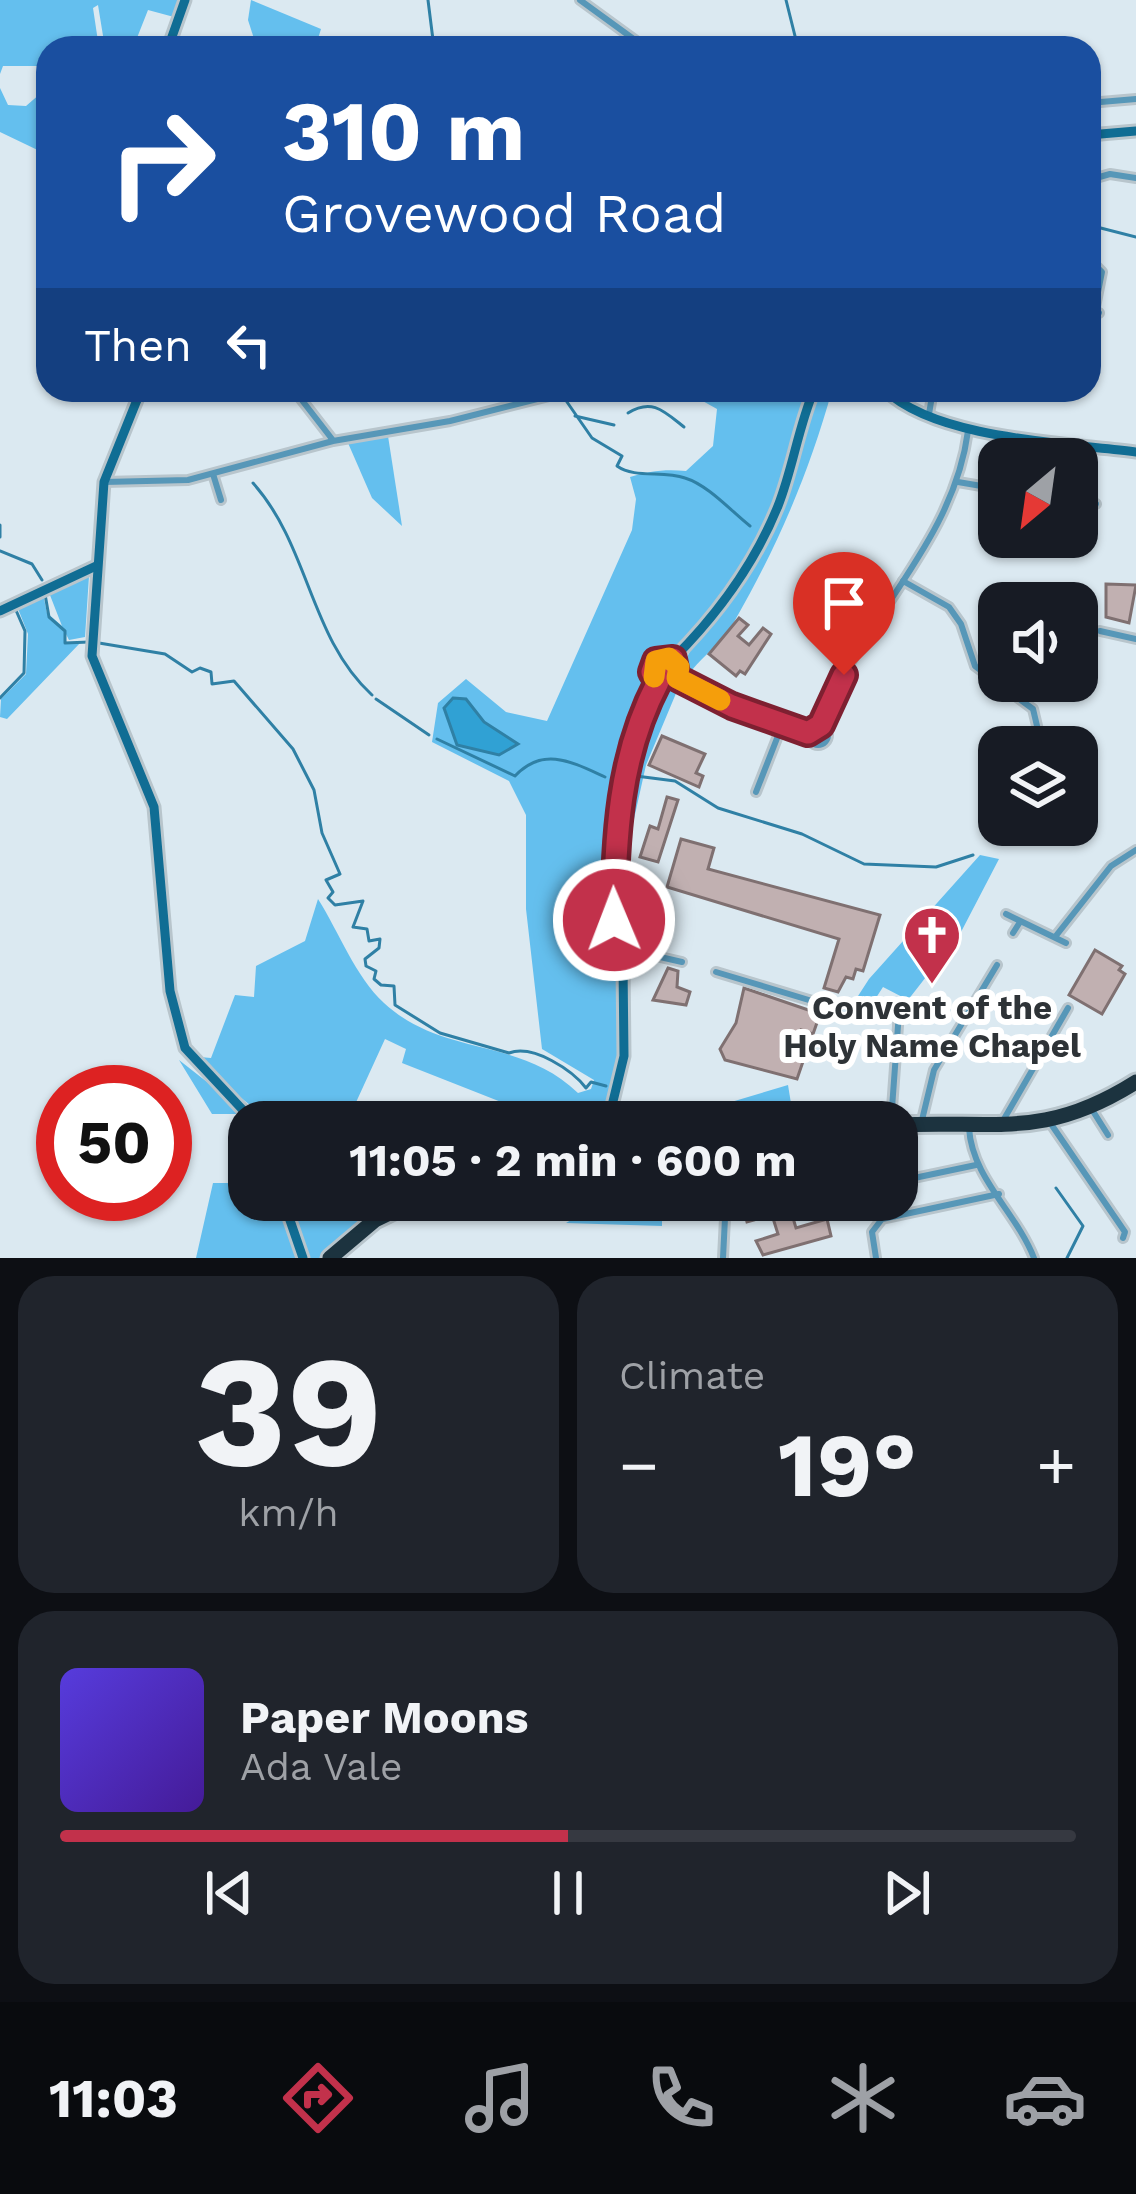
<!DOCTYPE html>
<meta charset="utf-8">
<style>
:root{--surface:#171b24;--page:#20242c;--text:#f1f3f6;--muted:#9ea1a6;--line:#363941;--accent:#c2314b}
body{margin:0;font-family:"Work Sans",sans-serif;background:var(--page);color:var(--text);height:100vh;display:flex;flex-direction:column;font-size:45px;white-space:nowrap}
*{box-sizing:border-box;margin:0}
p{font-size:39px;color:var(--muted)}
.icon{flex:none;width:66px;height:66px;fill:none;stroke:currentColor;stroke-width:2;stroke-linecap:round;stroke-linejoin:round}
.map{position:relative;height:1258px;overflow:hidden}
.details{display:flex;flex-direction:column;gap:18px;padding:18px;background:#0d0f14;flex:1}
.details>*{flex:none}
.top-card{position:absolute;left:36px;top:36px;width:1065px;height:366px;border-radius:36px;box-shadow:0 3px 9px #0004;background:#1a4fa0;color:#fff;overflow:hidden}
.needle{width:78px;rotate:209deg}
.fabs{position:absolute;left:978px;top:438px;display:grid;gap:24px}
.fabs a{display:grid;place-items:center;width:120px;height:120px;border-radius:24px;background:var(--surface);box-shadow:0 3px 9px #0004;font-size:60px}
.speed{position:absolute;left:36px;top:1065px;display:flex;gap:24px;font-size:60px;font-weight:700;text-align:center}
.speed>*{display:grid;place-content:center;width:156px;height:156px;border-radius:50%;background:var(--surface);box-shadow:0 3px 9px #0004;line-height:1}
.speed .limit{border:18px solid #d22;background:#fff;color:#111}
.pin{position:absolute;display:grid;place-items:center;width:102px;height:102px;color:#fff;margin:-123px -51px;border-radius:50% 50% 50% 0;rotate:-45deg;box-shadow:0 0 12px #0007}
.pin .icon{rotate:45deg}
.me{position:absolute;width:132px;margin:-66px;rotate:359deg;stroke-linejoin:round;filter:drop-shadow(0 0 9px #0008)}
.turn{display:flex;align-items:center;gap:42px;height:252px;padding:0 48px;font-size:54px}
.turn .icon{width:156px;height:156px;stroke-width:2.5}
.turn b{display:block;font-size:84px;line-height:102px}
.then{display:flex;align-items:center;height:114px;padding:0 48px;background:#0003;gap:24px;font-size:45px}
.big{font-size:90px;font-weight:700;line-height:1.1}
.details .widget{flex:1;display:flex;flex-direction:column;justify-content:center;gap:18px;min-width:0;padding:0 42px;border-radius:36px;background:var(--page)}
.details .dial{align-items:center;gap:0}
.dial b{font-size:156px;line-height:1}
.song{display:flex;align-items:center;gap:36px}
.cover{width:144px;height:144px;border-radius:18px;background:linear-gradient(135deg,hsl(250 70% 55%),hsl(260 70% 35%))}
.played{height:12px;border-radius:6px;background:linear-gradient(90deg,var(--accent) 50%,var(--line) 50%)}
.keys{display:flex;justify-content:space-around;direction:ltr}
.heat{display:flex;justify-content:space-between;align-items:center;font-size:66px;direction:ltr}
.details .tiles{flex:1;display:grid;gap:18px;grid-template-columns:1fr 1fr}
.widget:last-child{grid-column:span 2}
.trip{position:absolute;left:228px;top:1101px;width:690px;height:120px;border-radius:36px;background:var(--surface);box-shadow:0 3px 9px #0004;font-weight:700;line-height:120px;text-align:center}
.tabs{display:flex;height:192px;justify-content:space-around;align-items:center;background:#090b0e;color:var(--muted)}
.tabs .icon{width:84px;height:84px}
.tabs .on{color:var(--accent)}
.tabs b{font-size:54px;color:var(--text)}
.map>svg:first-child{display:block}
.green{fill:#64bfee}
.water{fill:#30a1d4;stroke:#2f80a5;stroke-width:3}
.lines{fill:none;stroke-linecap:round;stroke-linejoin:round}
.stream{stroke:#2f80a5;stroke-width:3}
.building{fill:#c1b0b1;stroke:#7f7071;stroke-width:3}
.street-casing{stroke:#b8c5cc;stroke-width:12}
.secondary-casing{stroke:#b8c5cc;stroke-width:15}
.highway-casing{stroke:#b8c5cc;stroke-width:21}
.street{stroke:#5797b8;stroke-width:6}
.secondary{stroke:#106d94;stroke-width:9}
.highway{stroke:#1c333f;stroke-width:15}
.route-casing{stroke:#7e2031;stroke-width:30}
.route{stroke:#c2314b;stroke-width:21}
.slow{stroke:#f59e0b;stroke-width:21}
.labels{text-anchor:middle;stroke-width:12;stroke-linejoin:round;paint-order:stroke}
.poi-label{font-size:33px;font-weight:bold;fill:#2e3337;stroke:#fff}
</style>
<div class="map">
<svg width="1136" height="1258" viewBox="0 0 1136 1258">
<rect width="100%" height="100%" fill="#dbe9f1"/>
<g class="green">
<polygon points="0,0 179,0 174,17 148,10 133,48 105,48 98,5 93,8 99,48 48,48 48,72 46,66 3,66 0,74"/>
<polygon points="251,0 321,29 315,48 257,48 248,20"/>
<polygon points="48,87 48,155 0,132 0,88 8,105 26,106"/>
<path d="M683,390H810L770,513L743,566L690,635L650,666C649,717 617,765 610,818C606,857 620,911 600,946C602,961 614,965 618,979C631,1022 617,1084 599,1122H552L402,1063L406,1049L385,1039L347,1122H249V1200H395L345,1233L320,1258H196L213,1183H247L242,1114H212L179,1060L239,1107L255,1109L211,1074L200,1057L211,1058L235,995L254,997L256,966L305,941L318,899C339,932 355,976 384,1003C444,1058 519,1036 578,1093L591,1089L594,1080L542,1049L526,909V815L509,781L432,742L438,703L466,679L506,712L547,721L632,530L636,499L630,477C649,471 665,469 686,471L713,446L717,409Z"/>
<path d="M820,390H832C809,474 776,549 734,622C723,642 704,655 692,670L693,678L685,666C688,643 714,624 728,606C778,541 794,465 820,390Z"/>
<polygon points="388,436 402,526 372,498 348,443"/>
<polygon points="81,575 89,576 85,637 69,640 64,630 65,643 81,642 7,719 0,717 1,699 26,674 28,634 17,606 43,594 47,613 62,626 48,590"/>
<path d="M667,689L686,690L677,691L646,765L624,864L626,879L639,896L631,924L648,937L646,943L620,919C616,866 622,723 667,689Z"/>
<polygon points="980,855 999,859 961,932 908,1000 883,987 863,1018 849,1010 869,979"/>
<polygon points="788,1085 794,1122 664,1122"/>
<polygon points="662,1200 662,1226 566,1223 581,1214 597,1215 614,1201"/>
</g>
<polygon class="water" points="453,698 466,699 484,722 518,744 499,755 457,745 444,708"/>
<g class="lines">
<g class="stream">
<polyline points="428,0 434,48"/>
<polyline points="786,0 798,48"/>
<polyline points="1089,225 1136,237"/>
<path d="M567,402L592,438L622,456L617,466C635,479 663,470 685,478C708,485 731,511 750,526"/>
<path d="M628,413C652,398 664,411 684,427"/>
<polyline points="575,416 614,425"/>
<path d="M253,483C310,547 309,637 372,695"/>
<polyline points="0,525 0,537"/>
<polyline points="0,551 32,564 42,580"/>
<polyline points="45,594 49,617 65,631 65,643 89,642"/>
<path d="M99,643L165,654L192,672L200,668L211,672L212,684L234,681L293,749L314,790L322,833L340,874L326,880L333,892L328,898L335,905L363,901L353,927L367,929L369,941L380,939L379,948L365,959L366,966L376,971L374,979L381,985L394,986L395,1005L440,1033L509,1053C534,1044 573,1071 586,1088L591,1082L606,1086"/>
<polyline points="0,698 24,673 25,631 15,608"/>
<polyline points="376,699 429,735"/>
<path d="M437,739L515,776C543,746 572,762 605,777"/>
<polyline points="636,776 675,781 718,808 802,834 864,864 936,867 973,855"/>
<polyline points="632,1112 642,1122"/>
<polyline points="1056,1188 1083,1226 1067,1258"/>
</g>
</g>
<g class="building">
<polygon points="1106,584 1136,585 1129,623 1106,617"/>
<polygon points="739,618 748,625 738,636 749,645 763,628 771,634 745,674 740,671 736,676 709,654"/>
<polygon points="662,736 705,754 696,773 703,776 699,787 649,765"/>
<polygon points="667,797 678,800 658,862 640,857 650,826 658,829"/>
<polygon points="681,839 714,848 708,869 880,915 863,971 856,969 853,979 846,977 838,992 824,988 839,939 667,887"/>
<polygon points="1095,950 1122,966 1119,970 1125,974 1102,1014 1069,995"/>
<polygon points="668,968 678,971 677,987 690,992 686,1005 653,1000"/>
<polygon points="744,988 820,1014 813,1034 801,1030 796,1046 807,1050 797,1079 725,1060 720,1049 736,1023"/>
<polygon points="741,1200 813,1200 790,1208 796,1228 827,1219 831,1236 763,1255 756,1241 778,1234 772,1215 747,1222"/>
</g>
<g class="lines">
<g class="street-casing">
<g id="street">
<polyline points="580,0 646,48"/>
<polyline points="1089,103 1136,99"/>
<polyline points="1089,180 1110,174 1136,178"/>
<polyline points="1089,259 1102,272 1094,312 1099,313"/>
<polyline points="294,390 332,439"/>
<polyline points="929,414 933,390"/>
<polyline points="213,474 221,500"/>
<polyline points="104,482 188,480 333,441 450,421 573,390"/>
<polyline points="958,482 999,489"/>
<polyline points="1077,501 1096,504"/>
<polyline points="903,581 949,607 961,624 975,666 1033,709 1042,747"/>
<polyline points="832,588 877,622"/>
<polyline points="1100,631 1136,639"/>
<polyline points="679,679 732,706 808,733"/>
<circle cx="818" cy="735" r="10"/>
<path d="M821,725C832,706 838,684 849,665C894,588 956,522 968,431"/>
<polyline points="756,792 783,723"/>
<polyline points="1006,914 1066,943"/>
<polyline points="1013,933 1020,922"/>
<polyline points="1055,937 1111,866 1136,850"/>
<polyline points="634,951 682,962"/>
<polyline points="716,972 832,1007"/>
<polyline points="1091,1108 1108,1135"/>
<polyline points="1004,1119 1068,1008"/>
<polyline points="922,1120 934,1070 997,965"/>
<polyline points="891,1122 899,1012"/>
<polyline points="1051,1124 1125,1232 1123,1238"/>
<path d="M969,1128C972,1178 1016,1212 1034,1258"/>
<polyline points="900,1181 976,1165"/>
<polyline points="723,1258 725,1218"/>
<polyline points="876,1258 872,1232 882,1219 999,1194"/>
</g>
</g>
<g class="secondary-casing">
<g id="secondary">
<polyline points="168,48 185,0"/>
<polyline points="1089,135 1136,131"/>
<polyline points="141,390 104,482 92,656 154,807 170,991 185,1048 254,1122"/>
<path d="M885,390C936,439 1066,443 1136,452"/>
<polyline points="0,611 96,566"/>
<polyline points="659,682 678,678 673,659"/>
<path d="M623,965L608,961L603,945L615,934C608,849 617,758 659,682L653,666L662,658L673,659C717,615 754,565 778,506C793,468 798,428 814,390"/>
<polyline points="249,1112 274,1122"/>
<polyline points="608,1122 624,1056 623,965 634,951 628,937 615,934"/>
<polyline points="283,1200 303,1258"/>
</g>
</g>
<g class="highway-casing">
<g id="highway">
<path d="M897,1125C996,1120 1044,1140 1136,1082"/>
<polyline points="577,1200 590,1208 606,1200"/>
<polyline points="330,1258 375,1220 416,1200"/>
</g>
</g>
<use href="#street" class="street"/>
<use href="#secondary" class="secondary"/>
<use href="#highway" class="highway"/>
</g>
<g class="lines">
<g class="route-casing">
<path id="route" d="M614,920C616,836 618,758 658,682L652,672L656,661L673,659L677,678L732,706L808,733L821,725L844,675"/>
</g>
<use href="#route" class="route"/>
<polyline class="slow" points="654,677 656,661 669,658 679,667 677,678 720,700"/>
</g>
<defs>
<g id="church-pin" transform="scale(3)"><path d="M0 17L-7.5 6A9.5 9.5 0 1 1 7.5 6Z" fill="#c2314b" stroke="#fff"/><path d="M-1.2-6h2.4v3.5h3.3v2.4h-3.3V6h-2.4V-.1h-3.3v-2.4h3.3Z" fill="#fff"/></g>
</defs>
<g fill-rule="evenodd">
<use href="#church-pin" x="932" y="935"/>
</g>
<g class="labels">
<g class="poi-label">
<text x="932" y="1019">Convent of the<tspan x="932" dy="38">Holy Name Chapel</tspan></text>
</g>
</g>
</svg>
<div class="fabs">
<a><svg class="needle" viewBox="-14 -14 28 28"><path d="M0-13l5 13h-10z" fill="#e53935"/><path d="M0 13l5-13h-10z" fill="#9ea1a6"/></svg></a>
<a><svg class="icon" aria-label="sound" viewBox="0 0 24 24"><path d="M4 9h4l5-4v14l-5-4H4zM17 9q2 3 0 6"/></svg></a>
<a><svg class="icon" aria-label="layers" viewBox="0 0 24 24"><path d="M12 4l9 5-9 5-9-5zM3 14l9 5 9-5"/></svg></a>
</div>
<div class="speed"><div class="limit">50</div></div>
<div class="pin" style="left:844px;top:675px;background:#d93025"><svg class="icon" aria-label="arrive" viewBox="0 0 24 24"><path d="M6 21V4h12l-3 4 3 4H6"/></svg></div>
<svg class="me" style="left:614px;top:920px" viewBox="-20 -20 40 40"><circle r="17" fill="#c2314b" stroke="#fff" stroke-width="3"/><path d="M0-11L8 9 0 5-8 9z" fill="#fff"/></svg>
<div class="trip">11:05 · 2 min · 600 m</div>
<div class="top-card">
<div class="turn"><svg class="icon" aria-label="right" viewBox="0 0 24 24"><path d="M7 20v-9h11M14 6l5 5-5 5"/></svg><div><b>310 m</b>Grovewood Road</div></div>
<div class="then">Then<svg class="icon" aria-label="left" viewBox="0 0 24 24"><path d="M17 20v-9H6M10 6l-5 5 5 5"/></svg></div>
</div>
</div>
<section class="details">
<div class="tiles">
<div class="widget dial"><b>39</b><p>km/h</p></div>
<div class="widget"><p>Climate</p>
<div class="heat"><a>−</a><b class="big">19°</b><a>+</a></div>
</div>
<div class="widget">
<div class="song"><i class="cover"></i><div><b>Paper Moons</b><p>Ada Vale</p></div></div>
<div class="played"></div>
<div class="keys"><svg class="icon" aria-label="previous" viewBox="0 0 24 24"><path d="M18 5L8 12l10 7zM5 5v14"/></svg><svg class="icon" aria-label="pause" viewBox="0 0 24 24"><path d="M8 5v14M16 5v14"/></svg><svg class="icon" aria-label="next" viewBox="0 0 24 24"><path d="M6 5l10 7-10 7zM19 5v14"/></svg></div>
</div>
</div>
</section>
<nav class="tabs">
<b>11:03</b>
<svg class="icon on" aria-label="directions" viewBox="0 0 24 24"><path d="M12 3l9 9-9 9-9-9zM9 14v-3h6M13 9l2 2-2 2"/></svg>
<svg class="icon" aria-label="music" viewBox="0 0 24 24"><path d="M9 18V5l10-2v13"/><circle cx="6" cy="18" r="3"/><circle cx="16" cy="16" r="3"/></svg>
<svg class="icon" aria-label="phone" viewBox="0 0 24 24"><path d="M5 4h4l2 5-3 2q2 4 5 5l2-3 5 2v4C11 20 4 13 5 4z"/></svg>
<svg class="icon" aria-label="climate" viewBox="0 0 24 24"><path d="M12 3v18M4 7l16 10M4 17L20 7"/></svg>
<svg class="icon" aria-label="car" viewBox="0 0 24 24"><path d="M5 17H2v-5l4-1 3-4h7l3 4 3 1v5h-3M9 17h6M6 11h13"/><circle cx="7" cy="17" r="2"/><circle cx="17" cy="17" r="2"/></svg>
</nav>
